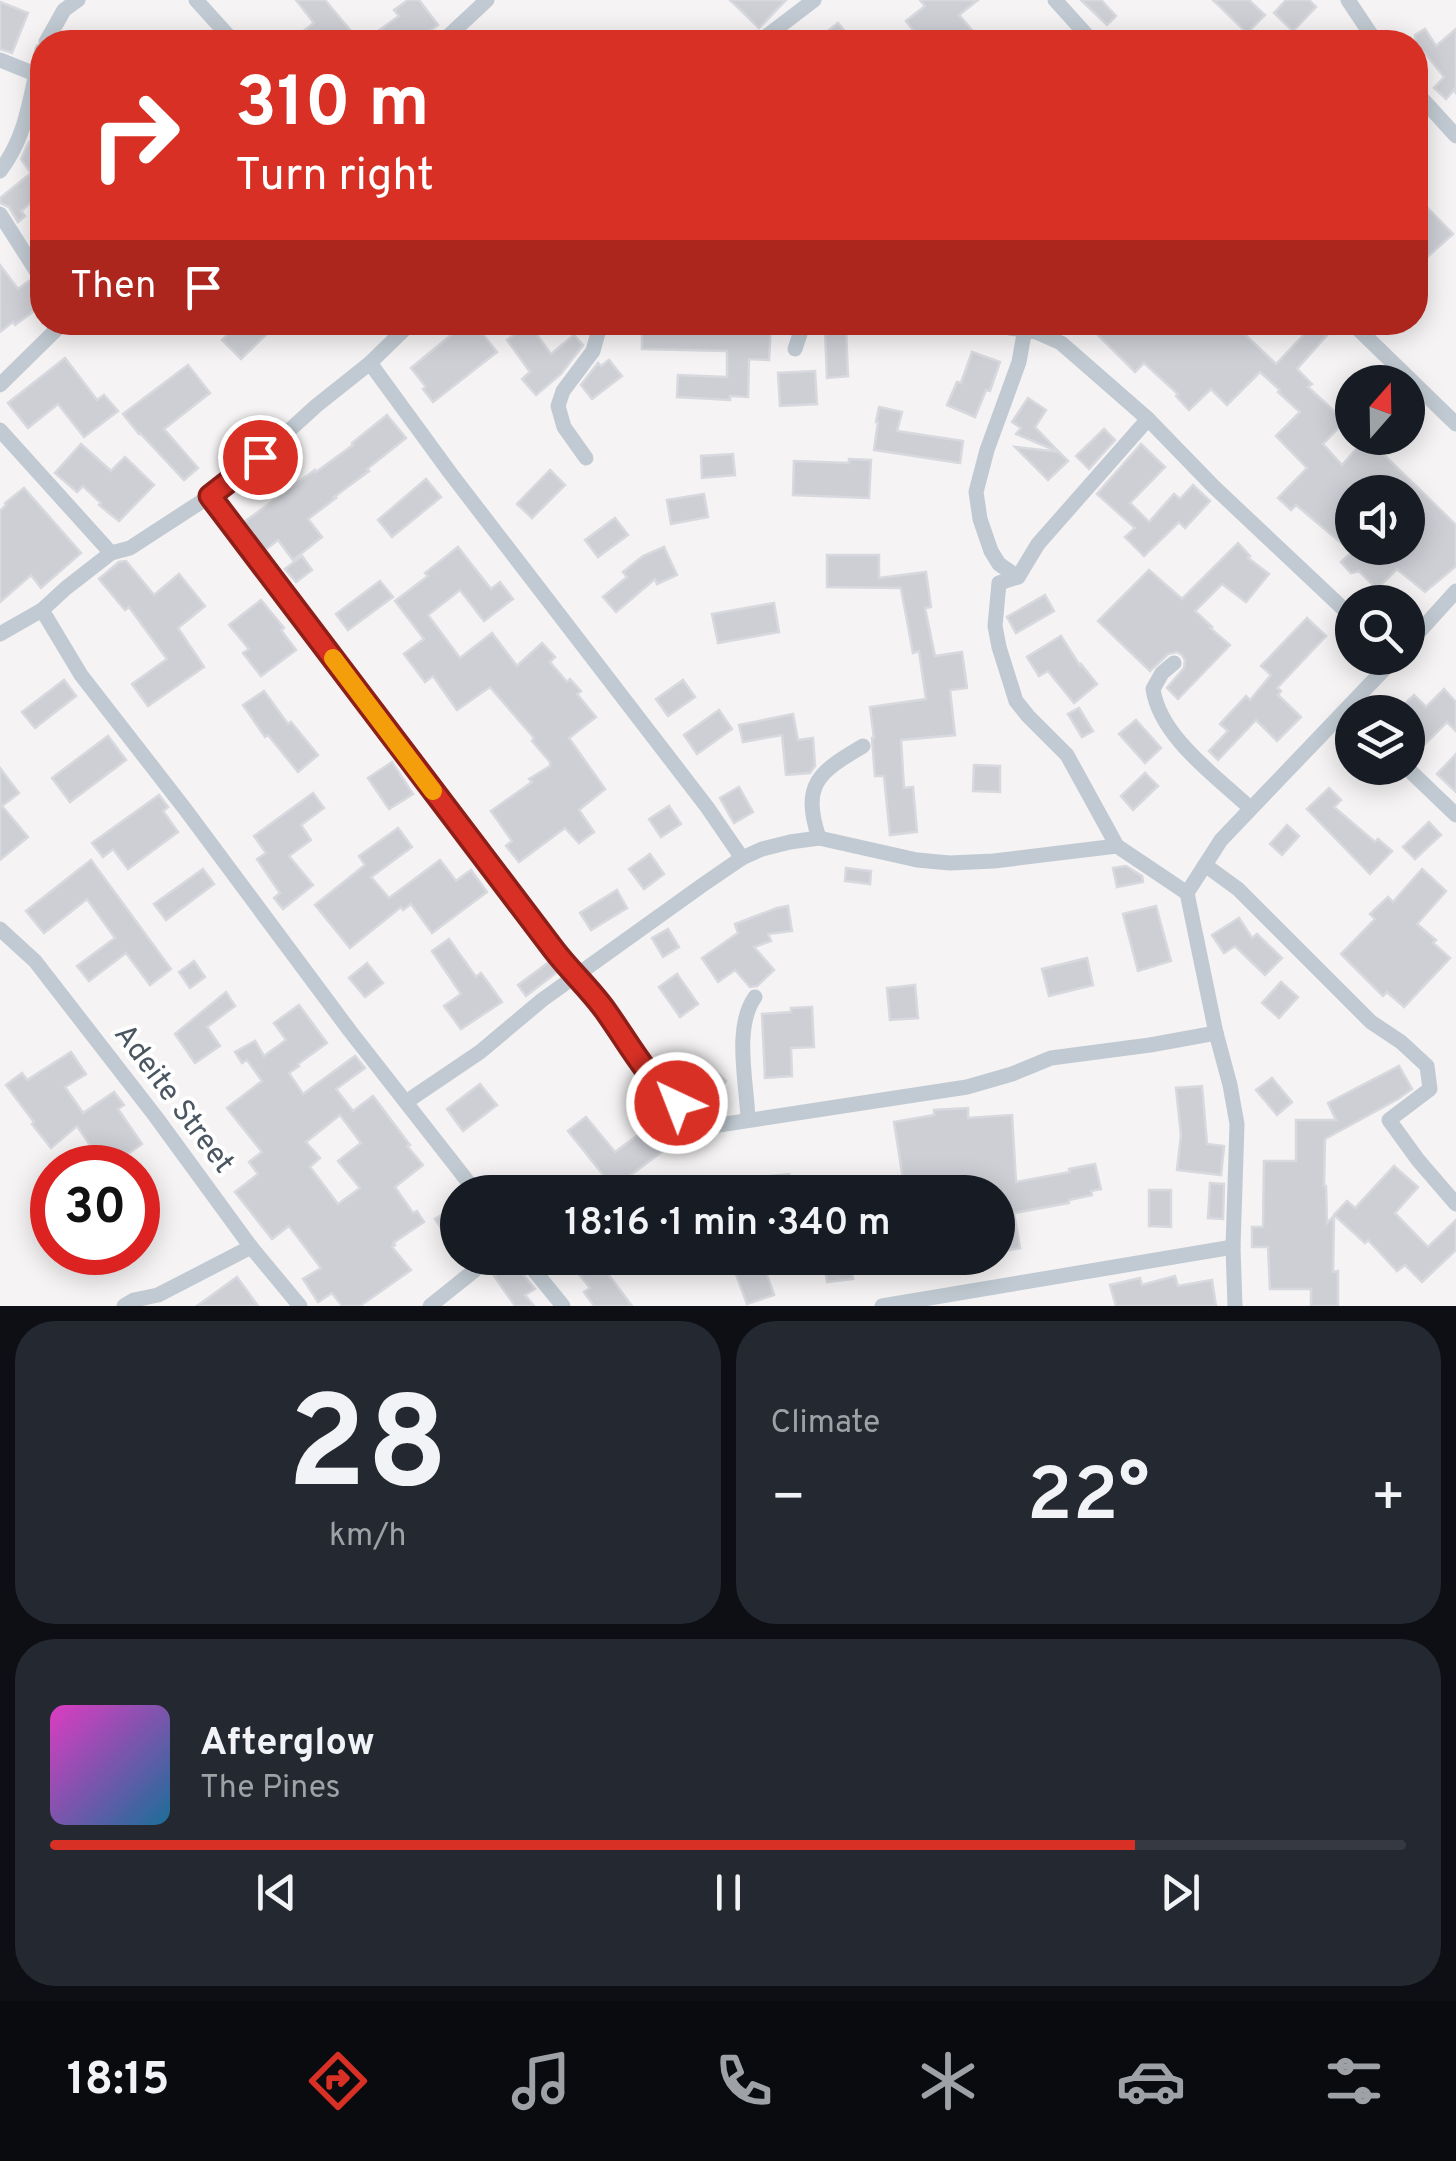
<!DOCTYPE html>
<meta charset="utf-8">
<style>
:root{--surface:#171b24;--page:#242831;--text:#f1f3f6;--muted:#9ea1a6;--line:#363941;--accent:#d93025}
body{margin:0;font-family:Overpass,sans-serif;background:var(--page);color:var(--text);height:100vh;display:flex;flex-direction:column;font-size:38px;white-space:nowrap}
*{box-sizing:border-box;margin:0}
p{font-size:32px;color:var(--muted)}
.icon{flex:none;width:55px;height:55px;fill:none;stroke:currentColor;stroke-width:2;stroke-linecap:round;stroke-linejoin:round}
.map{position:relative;height:1306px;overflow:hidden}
.side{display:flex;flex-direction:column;gap:15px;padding:15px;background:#0d0f14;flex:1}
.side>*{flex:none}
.guide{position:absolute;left:30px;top:30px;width:1398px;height:305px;border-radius:40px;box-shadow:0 5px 25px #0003;background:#d93025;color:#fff;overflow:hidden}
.needle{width:65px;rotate:20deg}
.controls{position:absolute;left:1335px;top:365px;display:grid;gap:20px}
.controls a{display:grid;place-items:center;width:90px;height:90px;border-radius:50%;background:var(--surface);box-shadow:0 5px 25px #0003;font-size:50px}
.speed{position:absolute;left:30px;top:1145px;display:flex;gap:20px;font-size:50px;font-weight:700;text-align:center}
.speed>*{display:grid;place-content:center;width:130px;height:130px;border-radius:50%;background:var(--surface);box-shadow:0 5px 25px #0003;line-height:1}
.speed .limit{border:15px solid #d22;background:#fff;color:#111}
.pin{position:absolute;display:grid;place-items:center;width:85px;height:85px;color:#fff;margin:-42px;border:5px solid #fff;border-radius:50%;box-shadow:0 2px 10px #0007}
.me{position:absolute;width:110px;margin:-55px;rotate:317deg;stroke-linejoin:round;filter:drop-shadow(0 0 8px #0008)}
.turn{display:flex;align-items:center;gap:35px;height:210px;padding:0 40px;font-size:45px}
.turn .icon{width:130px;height:130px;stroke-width:2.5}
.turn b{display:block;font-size:70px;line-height:85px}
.then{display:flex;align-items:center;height:95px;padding:0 40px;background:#0003;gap:20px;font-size:38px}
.big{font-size:75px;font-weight:600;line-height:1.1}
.side .card{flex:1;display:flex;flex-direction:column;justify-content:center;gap:15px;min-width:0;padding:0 35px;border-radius:40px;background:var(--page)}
.side .dial{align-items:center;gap:0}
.dial b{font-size:130px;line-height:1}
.song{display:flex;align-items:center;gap:30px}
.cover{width:120px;height:120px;border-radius:15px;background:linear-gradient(135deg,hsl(310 70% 55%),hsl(200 70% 35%))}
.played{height:10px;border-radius:5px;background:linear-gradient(90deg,var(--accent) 80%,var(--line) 80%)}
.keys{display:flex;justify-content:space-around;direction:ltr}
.heat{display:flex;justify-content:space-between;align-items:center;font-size:55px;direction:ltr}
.side .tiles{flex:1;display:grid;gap:15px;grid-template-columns:1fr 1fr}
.card:last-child{grid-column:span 2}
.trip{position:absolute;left:440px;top:1175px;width:575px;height:100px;border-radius:50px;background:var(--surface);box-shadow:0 5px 25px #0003;font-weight:600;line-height:100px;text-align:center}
.tab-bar{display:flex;height:160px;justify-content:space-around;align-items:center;background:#090b0e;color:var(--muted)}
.tab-bar .icon{width:70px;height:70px}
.tab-bar .selected{color:var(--accent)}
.tab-bar b{font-size:45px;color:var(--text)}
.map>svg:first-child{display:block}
.building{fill:#cdcfd5;stroke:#d7d9de;stroke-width:2.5;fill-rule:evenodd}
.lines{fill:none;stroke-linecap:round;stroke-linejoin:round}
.street{stroke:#c1cad2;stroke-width:15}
.route-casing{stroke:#8d1f18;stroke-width:25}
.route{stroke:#d93025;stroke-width:18}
.slow{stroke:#f59e0b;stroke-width:18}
.labels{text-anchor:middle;stroke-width:8;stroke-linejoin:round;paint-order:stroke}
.street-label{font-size:30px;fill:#4a5661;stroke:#fff}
</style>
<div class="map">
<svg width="1456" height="1306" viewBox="0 0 1456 1306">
<rect width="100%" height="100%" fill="#f5f3f3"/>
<g class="building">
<polygon points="296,0 325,0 360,42 289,42 314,23"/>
<polygon points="408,0 419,0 438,25 415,42 363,42 399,16 394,10"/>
<polygon points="730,0 786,0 759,28"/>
<polygon points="920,0 978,0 959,15 982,42 922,42 906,21 925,6"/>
<polygon points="1081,0 1101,0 1116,16 1107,25"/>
<polygon points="1213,0 1249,0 1265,15 1247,33"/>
<polygon points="1286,0 1309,0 1316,7 1293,31 1274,13"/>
<polygon points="0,2 28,13 12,53 0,49"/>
<polygon points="838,23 854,42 814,42"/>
<polygon points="1425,29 1436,46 1456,29 1456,93 1454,90 1446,99 1434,88 1444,77 1424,52 1415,58 1415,35"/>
<polygon points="42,133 42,193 21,211 25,216 18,222 9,207 0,203 0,198 31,173 21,159 29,142"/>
<polygon points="1415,195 1453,234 1415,268"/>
<polygon points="0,265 18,289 29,281 42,294 42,305 15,325 13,322 0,332"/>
<polygon points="241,322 279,322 241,359 222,340"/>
<polygon points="467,322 473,322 497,352 433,402 423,389 426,387 411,368"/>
<polygon points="642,322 771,323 769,360 749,359 748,397 730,396 730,400 677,397 678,375 727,377 727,351 642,349"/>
<path d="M1085,322H1232L1276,364L1316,322L1328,334L1297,369L1312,384L1308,387L1345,421L1323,444L1342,465L1366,438H1378L1386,445L1380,451L1456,525V566L1425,592L1397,569L1377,589L1359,571L1351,573L1341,562L1352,552L1296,505L1291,510L1278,498L1307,468L1276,436L1300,412L1278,392L1280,390L1260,372L1227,405L1211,389L1189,410L1176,396L1178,394L1144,363L1135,372ZM1352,492H1408V514L1415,522L1408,531V548H1357L1352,551Z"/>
<polygon points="529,324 551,354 574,335 583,345 561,374 536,395 522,379 530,372 507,340"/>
<polygon points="825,330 846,330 848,376 827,378"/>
<polygon points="972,352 1000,362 990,391 986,390 975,417 947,405 957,382 961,383"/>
<polygon points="65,358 97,400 104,395 118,411 84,437 58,404 28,428 8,403"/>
<polygon points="609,360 622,376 592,399 581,385 598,363 601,366"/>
<polygon points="188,365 210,393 164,429 198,468 184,480 140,433 139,434 123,414"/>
<polygon points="815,371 817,404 780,406 778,373"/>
<polygon points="1028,398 1046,410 1035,427 1059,452 1016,434 1021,428 1012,422"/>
<polygon points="879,407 902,412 897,431 963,441 960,463 874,450 878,422 876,422"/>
<polygon points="387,415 406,438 367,469 369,471 334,497 336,498 308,519 322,537 293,560 278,540 265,550 244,522 315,470 316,472 353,445 352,443"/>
<polygon points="1104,429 1115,440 1089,469 1076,456"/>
<polygon points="81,444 111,471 125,457 154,485 119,521 99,505 101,503 83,486 77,492 55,473"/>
<polygon points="1141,444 1165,467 1130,503 1149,522 1174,494 1180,499 1193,485 1210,501 1185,528 1179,522 1144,556 1125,537 1135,528 1097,494"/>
<polygon points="1015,447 1059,452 1068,461 1048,480"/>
<polygon points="733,454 735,475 702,478 701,456"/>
<polygon points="849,459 871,460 869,498 793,495 794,461 849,463"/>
<polygon points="550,470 565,485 532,518 517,504"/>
<polygon points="426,479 441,497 392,537 378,520"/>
<polygon points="24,488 81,553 41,588 31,575 0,602 0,511 6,505 5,503"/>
<polygon points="704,494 708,517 671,524 667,500"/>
<polygon points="615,518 628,535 598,557 585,540"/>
<polygon points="1238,543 1250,556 1248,558 1269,574 1246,602 1222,584 1195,611 1212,627 1210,628 1230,645 1178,699 1167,688 1184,668 1185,660 1182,655 1177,652 1168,654 1150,671 1098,621 1149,570 1182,599"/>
<polygon points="458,547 491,589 500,582 513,599 484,621 460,590 428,615 460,658 492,633 517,666 542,643 555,657 550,662 567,682 570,679 581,691 577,694 596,717 569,738 605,789 579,810 594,832 579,843 565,828 519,862 506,846 512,841 491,811 532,782 529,779 550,766 550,762 532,741 534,738 490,687 457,710 433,676 425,682 404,654 424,639 395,601 428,576 425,573"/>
<polygon points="664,547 677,575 657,584 655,579 616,612 603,597 627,577 623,572 643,556"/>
<polygon points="827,555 879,555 879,578 926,572 931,607 925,608 935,656 962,652 967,688 950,690 955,735 901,740 904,788 913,787 917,832 890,835 884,776 875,776 872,738 874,738 870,707 926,699 919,651 913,653 901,588 827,587"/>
<polygon points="302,556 312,570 296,582 285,569"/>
<polygon points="126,561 154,595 179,574 205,606 178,628 204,667 148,706 132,684 167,659 129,607 125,610 99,579 119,562"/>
<polygon points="380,581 393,597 348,630 336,614"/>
<polygon points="1045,595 1054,611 1016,633 1007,617"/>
<polygon points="261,600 284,628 281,630 296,650 261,676 243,653 249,649 229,625"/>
<polygon points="774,603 779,632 718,643 712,614"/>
<polygon points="1307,618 1326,636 1277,688 1281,691 1278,695 1301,717 1277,741 1256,720 1218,760 1209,751 1228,731 1220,724 1246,696 1250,700 1271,675 1261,666"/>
<polygon points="1061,636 1080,666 1081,664 1097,684 1074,703 1048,671 1039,676 1027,657"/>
<polygon points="64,680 76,696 35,728 22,712"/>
<polygon points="683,680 695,697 668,716 656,699"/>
<polygon points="1444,689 1456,702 1456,731 1447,722 1424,745 1408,729 1408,712 1396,712 1414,695 1426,707"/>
<polygon points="264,691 288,724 291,722 318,755 298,772 268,735 265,737 243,705"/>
<polygon points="1079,708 1093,731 1082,737 1068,714"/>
<polygon points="719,710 732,729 697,754 684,735"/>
<polygon points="793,714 798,740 813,738 815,766 810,773 786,775 782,735 743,742 739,725"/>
<polygon points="1136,720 1161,748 1145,763 1119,734"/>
<polygon points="108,736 126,760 70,802 52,778"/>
<polygon points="1456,754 1456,792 1437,774"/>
<polygon points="392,762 413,794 389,809 368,778"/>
<polygon points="974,765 1000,766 1000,792 973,791"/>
<polygon points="0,768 19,793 2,806 28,837 0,860"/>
<polygon points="1145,773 1158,786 1133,810 1121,796"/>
<polygon points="739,787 753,812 734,823 720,798"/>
<polygon points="1329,788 1341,800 1334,807 1375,842 1378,839 1392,851 1370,874 1307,809"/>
<polygon points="313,793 324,808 301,825 311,840 289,856 313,885 283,909 274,898 280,893 257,859 266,853 254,836"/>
<polygon points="159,795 168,807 163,811 178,832 128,869 113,849 103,857 92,843"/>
<polygon points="669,806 681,824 661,837 649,819"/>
<polygon points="1429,822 1441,835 1415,859 1403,847"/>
<polygon points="1287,825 1299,836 1282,855 1270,844"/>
<polygon points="398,828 412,847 371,877 389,898 440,860 456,881 471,870 487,892 432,933 411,904 403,910 401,907 350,948 315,905 365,865 359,856"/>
<polygon points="650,854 664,874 644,889 629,869"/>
<polygon points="91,860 171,969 150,985 126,953 89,981 77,966 115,938 87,899 44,933 26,911"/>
<polygon points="1126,866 1142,876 1143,882 1117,887 1113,868"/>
<polygon points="846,868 871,871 870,884 845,881"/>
<polygon points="203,869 214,884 166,920 154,904"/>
<polygon points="1422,869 1446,891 1417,924 1436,940 1433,943 1450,958 1404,1007 1387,992 1383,996 1341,954 1375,919 1370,914 1388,897 1393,902"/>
<polygon points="617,890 627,908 591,930 580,913"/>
<polygon points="788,906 792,931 768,934 771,941 754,947 774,970 757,986 750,987 735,970 718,982 702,958 738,933 735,924 777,908"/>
<polygon points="1156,906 1171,961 1138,971 1123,914"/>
<polygon points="1239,918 1252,938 1257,934 1282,958 1265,975 1235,946 1224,953 1212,935"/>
<polygon points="668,929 679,947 663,957 652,938"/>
<polygon points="449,939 476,977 481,973 502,1002 461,1029 444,1006 461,994 432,951"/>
<polygon points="1087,958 1093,985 1049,996 1042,969"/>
<polygon points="194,961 205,977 190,988 179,972"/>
<polygon points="549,962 557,972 526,996 518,985"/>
<polygon points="367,963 383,983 365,997 349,978"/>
<polygon points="677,974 698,1004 680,1017 659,987"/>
<polygon points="1281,982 1298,997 1279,1018 1262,1003"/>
<polygon points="915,985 918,1018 890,1020 887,988"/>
<polygon points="226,992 235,1006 207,1027 220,1046 195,1063 175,1034"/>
<path d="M299,1005L327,1043L298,1064L299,1066L289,1073L303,1094L355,1056L365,1068L336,1089L353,1111L373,1096L410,1145L407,1146L423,1165L395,1187L413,1213L417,1211L424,1222L393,1243L395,1245L392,1247L411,1270L360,1306H342L332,1293L318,1302L303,1279L321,1268L289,1226L272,1239L235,1192L258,1174L249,1162L262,1152L227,1108L262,1081L247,1060L242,1063L235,1052L255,1041L264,1056L286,1040L274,1023ZM340,1115L361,1143L338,1161L360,1188L338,1204L310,1167L320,1158L306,1142Z"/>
<polygon points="812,1007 814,1047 791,1048 792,1076 765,1078 762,1014 791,1012 791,1008"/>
<polygon points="71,1052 86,1074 65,1087 83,1113 114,1092 124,1105 118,1109 142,1144 108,1168 76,1168 96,1154 77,1126 51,1148 32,1124 34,1122 6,1085 22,1073 27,1080"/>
<polygon points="707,1063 726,1081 702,1109 681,1092"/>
<polygon points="1399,1066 1412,1089 1398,1099 1325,1139 1324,1186 1326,1186 1327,1223 1334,1216 1333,1272 1338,1271 1338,1306 1311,1306 1311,1289 1270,1289 1268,1247 1252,1247 1252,1227 1263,1227 1264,1161 1296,1161 1296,1120 1336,1120 1328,1103"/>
<polygon points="1272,1078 1292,1102 1277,1115 1256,1090"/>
<polygon points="480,1084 497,1105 463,1131 447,1109"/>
<polygon points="1202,1086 1207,1144 1224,1146 1221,1175 1177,1170 1181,1135 1176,1088"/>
<polygon points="968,1108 968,1118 1012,1115 1016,1182 1070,1172 1069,1169 1095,1164 1101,1189 1091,1191 1092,1195 1069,1200 1069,1203 1014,1213 1020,1248 998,1252 998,1192 905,1192 894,1122 934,1115 934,1110"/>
<polygon points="586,1117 615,1152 658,1120 675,1142 628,1177 650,1192 617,1192 568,1131"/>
<polygon points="1394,1166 1418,1187 1395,1213 1428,1247 1456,1220 1456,1250 1422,1282 1405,1265 1397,1271 1368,1240 1365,1243 1334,1215 1347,1201 1355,1208"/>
<polygon points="789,1174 791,1192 761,1192 760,1177"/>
<polygon points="838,1178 840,1192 795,1192 794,1186"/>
<polygon points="1210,1183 1224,1184 1223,1219 1208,1218"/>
<polygon points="1149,1190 1171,1190 1171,1227 1149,1226"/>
<polygon points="458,1205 458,1254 435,1219"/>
<polygon points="566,1258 596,1258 632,1306 594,1306 584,1292 590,1288"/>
<polygon points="730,1258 761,1258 774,1295 747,1304"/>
<polygon points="824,1258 850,1258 853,1279 827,1282"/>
<polygon points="514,1263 535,1289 525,1295 534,1306 515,1306 494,1276"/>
<polygon points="1175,1276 1178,1286 1212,1280 1216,1306 1116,1306 1110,1285 1140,1278 1142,1285"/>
<polygon points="237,1277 258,1306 197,1306"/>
</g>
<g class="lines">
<g class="street">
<polyline points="196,0 234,42"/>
<polyline points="1055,0 1093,42"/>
<polyline points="1348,0 1376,42"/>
<polyline points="46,42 64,10 78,0"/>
<polyline points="442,42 487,0"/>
<polyline points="759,42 814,0"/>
<polyline points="0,60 35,74"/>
<polyline points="1415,91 1456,136"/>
<path d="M0,171C29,133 29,95 42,50"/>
<polyline points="0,214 42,280"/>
<polyline points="993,322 1010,328 1036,332 1061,343 1148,419 1214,487 1352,617"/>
<polyline points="1351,322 1456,424"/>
<polyline points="795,349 804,322"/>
<polyline points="370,363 451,474 707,807 742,858"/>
<polyline points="0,385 64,322"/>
<polyline points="1148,419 1038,544 1018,577 999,583 995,626 999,647 1016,701 1028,716 1067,755 1117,846 1187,893"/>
<polyline points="0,430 111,553"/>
<polyline points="586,458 564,427 558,406 563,391 593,351 601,322"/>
<path d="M210,496L575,977C584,987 593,996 602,1006C627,1038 671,1127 719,1125L967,1087L1012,1074L1051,1058L1150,1045L1216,1033"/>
<polyline points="1018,577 999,564 991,551 980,519 976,492 987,450 1019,362 1026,323"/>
<polyline points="42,610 81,675 185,809 350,1031 476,1192"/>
<polyline points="0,634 42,610 66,588 111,553 130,548 210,496 260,457 316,406 370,363 412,322"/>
<polyline points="1408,644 1456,591"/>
<path d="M1174,663L1162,673L1153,689C1160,737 1216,776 1250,808"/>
<polyline points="1407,768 1456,815"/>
<path d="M819,838C801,784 819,772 863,746"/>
<polyline points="1205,865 1238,889 1371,1022 1401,1042 1427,1066 1430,1089 1389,1120 1418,1160 1456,1204"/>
<polyline points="0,929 35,961 156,1117 251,1247 300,1306"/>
<polyline points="406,1102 480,1052 542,1000 704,884 742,858 762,849 790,842 819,838 917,860 950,863 994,861 1117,846"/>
<path d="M748,1120C747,1083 733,1028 755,997"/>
<polyline points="524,1258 563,1306"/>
<polyline points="124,1306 134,1300 158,1295 251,1247"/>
<polyline points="430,1306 490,1258"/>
<polyline points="882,1306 1233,1247"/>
<polyline points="1235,1306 1233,1247 1237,1124 1230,1085 1216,1033 1187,893 1221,840 1395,658"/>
</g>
</g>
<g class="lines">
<g class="route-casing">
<path id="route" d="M260,457L210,496L554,950C570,971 590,989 605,1010C630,1045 644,1074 677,1103"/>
</g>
<use href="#route" class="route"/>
<polyline class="slow" points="333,658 433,791"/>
</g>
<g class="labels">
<g class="street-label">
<text transform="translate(175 1098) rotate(53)" y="10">Adeite Street</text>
</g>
</g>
</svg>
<div class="controls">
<a><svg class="needle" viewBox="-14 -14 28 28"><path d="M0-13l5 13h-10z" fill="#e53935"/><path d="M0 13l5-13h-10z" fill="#9ea1a6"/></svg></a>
<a><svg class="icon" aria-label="sound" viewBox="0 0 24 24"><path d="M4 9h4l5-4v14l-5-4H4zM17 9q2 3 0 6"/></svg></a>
<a><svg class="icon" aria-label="search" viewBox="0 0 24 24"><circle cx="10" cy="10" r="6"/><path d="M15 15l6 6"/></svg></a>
<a><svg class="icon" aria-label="layers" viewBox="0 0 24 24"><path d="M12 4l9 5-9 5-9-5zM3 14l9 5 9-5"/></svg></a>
</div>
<div class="speed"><div class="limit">30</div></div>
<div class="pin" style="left:260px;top:457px;background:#d93025"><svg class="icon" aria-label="arrive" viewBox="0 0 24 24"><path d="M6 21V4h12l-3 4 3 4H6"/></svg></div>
<svg class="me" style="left:677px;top:1103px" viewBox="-20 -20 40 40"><circle r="17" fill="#d93025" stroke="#fff" stroke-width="3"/><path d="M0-11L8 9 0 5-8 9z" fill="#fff"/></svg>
<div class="trip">18:16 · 1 min · 340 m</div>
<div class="guide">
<div class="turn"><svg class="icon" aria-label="right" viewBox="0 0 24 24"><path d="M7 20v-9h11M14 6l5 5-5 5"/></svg><div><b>310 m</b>Turn right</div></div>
<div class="then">Then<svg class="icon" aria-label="arrive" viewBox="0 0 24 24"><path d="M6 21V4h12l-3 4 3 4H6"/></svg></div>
</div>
</div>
<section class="side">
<div class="tiles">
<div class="card dial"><b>28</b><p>km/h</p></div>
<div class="card"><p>Climate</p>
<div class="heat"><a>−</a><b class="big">22°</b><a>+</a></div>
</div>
<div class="card">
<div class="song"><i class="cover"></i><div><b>Afterglow</b><p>The Pines</p></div></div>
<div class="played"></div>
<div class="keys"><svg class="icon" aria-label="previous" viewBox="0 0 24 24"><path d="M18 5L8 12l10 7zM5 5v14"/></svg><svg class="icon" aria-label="pause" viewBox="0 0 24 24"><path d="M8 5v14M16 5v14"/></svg><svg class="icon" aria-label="next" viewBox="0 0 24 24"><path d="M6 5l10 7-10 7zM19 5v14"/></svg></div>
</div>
</div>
</section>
<nav class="tab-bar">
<b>18:15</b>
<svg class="icon selected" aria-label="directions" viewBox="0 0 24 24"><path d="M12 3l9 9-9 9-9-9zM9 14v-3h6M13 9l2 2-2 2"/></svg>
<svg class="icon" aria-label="music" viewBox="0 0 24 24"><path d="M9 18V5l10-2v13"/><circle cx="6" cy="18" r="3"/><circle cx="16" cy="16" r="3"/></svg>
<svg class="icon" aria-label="phone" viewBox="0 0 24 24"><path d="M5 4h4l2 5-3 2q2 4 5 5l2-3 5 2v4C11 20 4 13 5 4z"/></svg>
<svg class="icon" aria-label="climate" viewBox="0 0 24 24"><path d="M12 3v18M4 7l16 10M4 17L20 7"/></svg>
<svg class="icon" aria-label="car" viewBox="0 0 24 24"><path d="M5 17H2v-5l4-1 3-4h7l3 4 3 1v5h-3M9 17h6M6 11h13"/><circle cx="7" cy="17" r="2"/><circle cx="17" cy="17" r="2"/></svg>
<svg class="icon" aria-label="filters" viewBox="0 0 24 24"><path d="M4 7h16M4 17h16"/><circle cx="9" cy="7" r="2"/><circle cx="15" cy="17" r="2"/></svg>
</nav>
